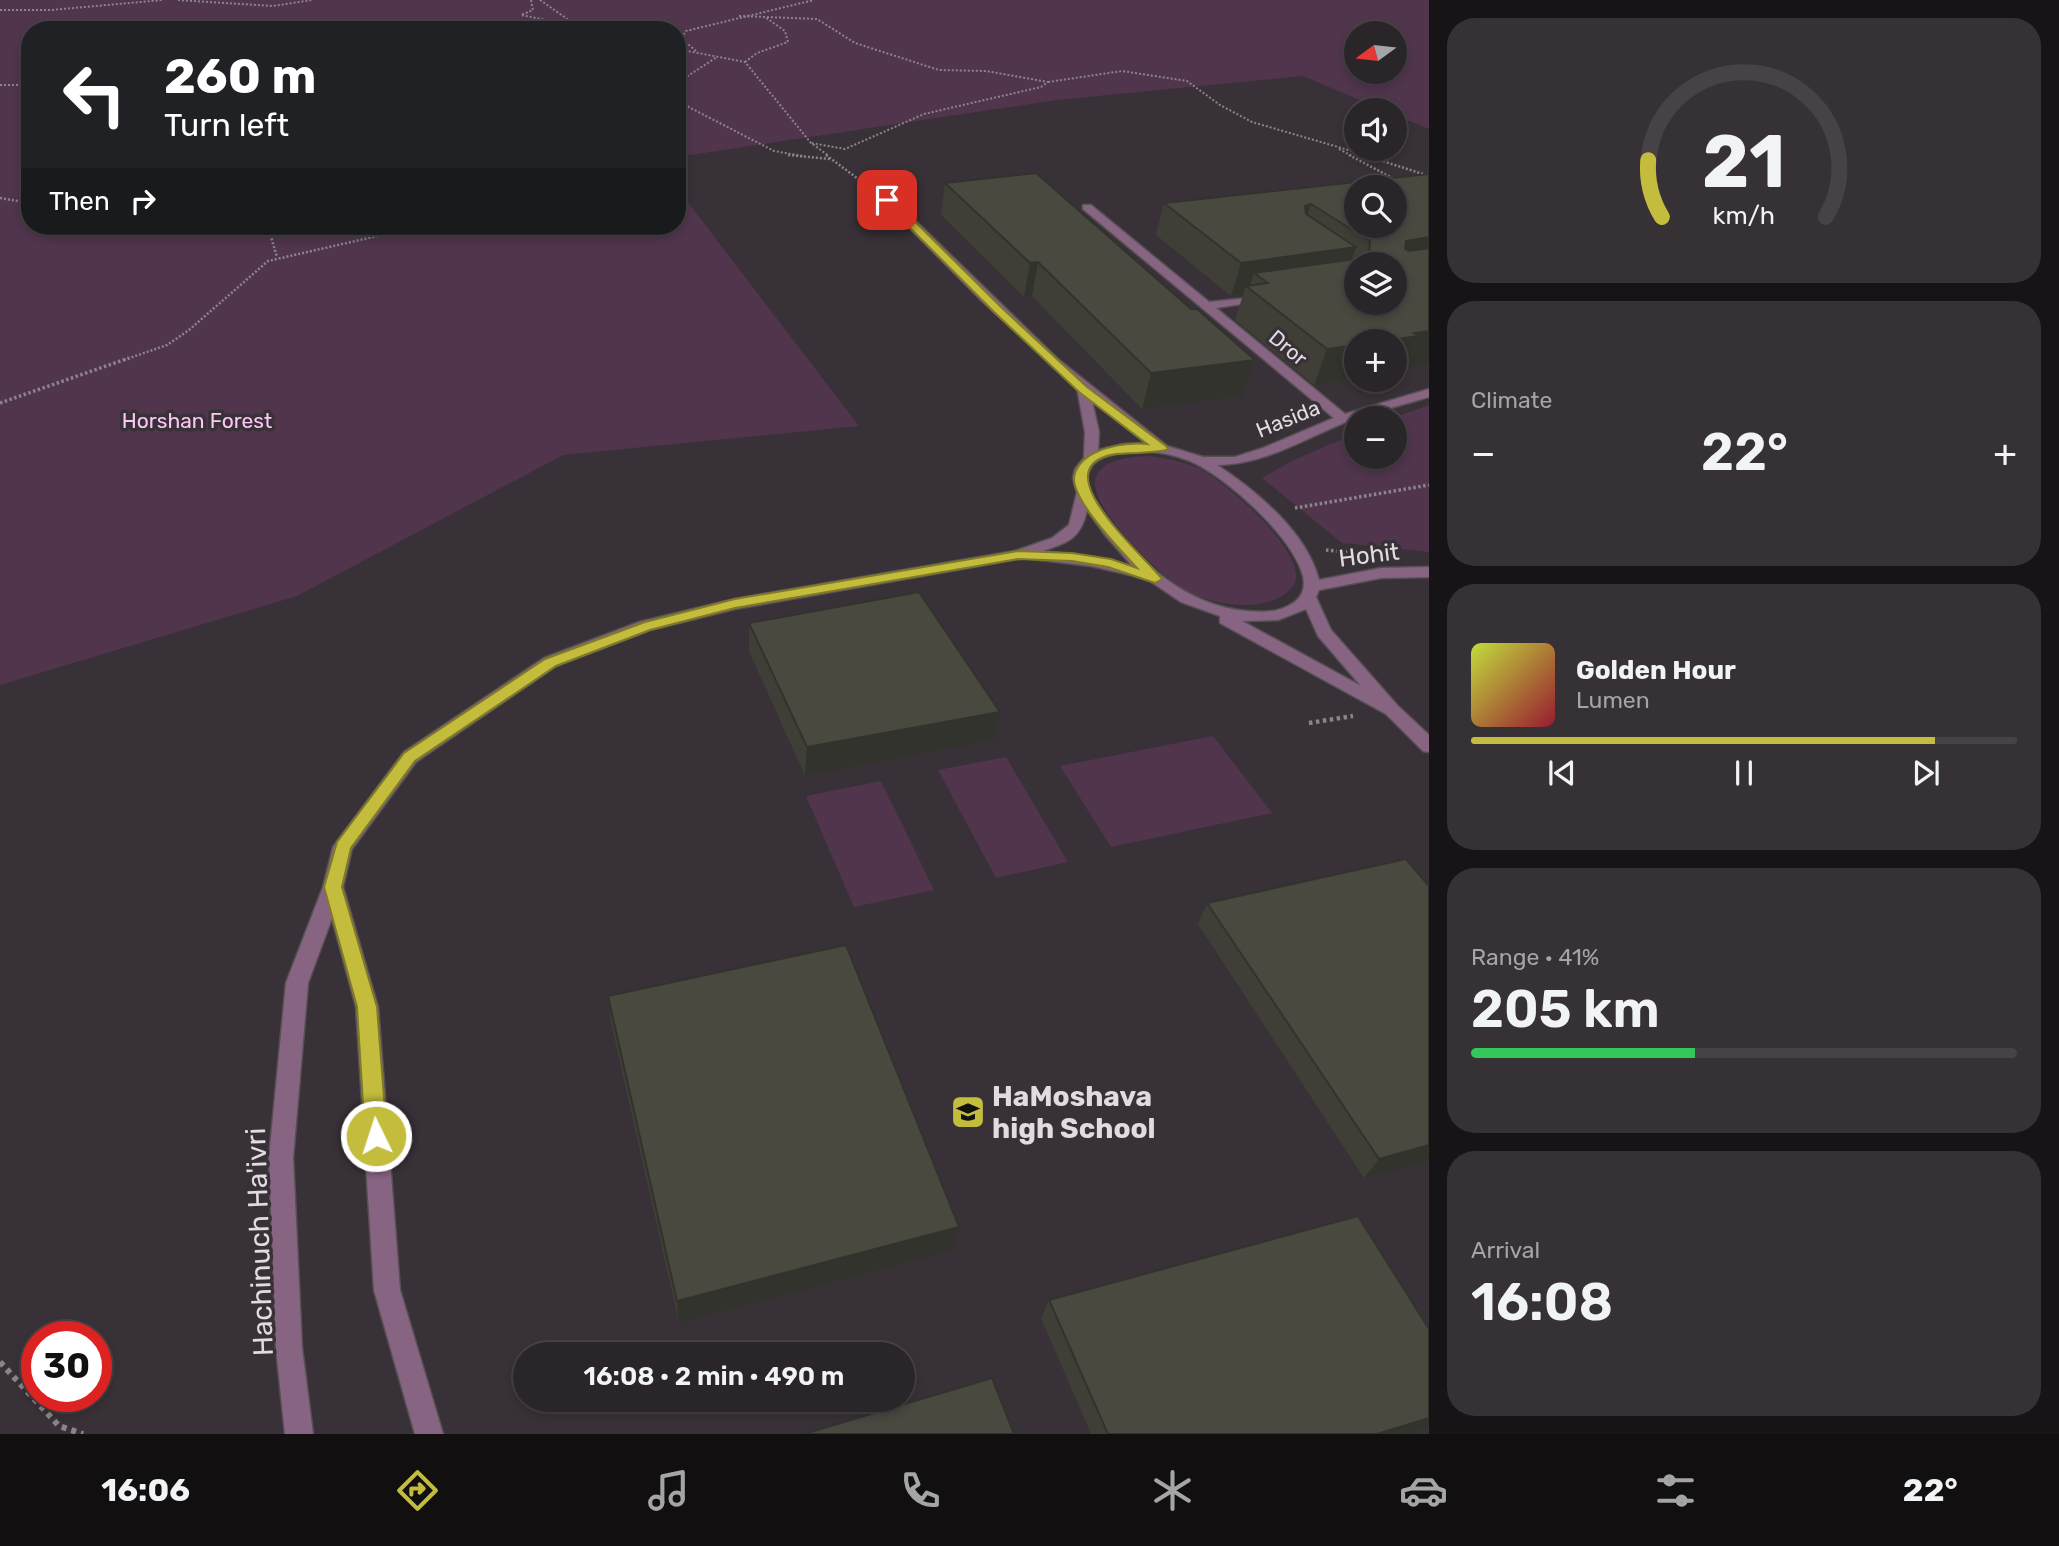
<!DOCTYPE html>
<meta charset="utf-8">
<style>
:root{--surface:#2a2529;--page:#363135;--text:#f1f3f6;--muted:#a5a5a8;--line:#464246;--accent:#c4bc3d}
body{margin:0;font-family:Rubik,sans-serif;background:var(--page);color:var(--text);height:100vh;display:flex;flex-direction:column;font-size:26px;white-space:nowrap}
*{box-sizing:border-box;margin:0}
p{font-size:23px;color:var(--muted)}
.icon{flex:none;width:38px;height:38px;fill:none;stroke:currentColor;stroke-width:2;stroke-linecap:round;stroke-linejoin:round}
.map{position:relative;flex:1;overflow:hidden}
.panel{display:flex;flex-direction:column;gap:18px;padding:18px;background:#171417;width:630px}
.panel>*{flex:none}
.top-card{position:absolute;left:21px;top:21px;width:665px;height:214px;border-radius:28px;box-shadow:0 4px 10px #0003,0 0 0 2px var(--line);background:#202124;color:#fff;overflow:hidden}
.needle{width:46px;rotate:255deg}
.controls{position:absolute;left:1344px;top:21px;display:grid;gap:14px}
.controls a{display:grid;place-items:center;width:63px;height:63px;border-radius:50%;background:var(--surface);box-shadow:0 4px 10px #0003,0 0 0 2px var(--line);font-size:35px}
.speed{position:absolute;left:21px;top:1321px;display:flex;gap:14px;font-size:35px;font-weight:700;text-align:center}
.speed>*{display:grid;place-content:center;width:91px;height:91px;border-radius:50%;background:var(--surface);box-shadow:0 4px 10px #0003,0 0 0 2px var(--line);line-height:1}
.speed .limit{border:10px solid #d22;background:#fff;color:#111}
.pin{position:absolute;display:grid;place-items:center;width:60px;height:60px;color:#fff;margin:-30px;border-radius:14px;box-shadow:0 4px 10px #0006}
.me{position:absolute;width:77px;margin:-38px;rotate:356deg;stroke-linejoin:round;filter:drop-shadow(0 0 5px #0008)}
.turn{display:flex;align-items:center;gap:24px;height:147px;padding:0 28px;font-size:32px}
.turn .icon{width:91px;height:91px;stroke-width:2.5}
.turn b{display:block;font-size:49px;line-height:60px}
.then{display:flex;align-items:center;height:66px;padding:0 28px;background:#0003;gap:14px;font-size:26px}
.big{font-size:52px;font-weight:600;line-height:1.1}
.panel .card{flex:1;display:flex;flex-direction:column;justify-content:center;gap:10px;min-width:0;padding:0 24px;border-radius:28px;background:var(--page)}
.panel .dial{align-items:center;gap:0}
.dial svg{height:182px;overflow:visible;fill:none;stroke:var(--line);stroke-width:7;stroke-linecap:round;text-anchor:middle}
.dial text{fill:var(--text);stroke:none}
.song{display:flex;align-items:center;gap:21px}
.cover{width:84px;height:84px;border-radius:10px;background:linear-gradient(135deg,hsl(70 70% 55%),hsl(350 70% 35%))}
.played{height:7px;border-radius:4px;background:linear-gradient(90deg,var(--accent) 85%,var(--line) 85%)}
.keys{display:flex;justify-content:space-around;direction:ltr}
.heat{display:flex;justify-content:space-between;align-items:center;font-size:38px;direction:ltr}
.charge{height:10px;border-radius:5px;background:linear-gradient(90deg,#34c759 41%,var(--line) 0)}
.trip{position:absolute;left:513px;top:1342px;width:402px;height:70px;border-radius:35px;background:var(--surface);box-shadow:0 4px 10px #0003,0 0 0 2px var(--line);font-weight:600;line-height:70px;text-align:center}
.dock{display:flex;height:112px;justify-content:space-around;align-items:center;background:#110f10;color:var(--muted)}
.dock .icon{width:49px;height:49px}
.dock .active{color:var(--accent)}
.dock b{font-size:32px;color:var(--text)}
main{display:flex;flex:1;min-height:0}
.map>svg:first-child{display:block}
.green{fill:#50354d;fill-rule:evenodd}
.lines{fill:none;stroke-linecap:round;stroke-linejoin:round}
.minor-casing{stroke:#565055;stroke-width:3}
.path-far4{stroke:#8b858a;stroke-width:2;stroke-dasharray:2 2;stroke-linecap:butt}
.path-far3{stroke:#8b858a;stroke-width:2.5;stroke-dasharray:2 2;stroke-linecap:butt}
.path-far2{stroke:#8b858a;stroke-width:3.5;stroke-dasharray:2.5 2.5;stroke-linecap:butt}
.path-far1{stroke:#8b858a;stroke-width:4.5;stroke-dasharray:3.5 3.5;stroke-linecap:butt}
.path{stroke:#8b858a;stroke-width:6;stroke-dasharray:5 5;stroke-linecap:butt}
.minor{fill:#886483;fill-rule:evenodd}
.wall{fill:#3f3f37}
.shaded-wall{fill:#33332d}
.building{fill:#494940;stroke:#33332d;stroke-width:2;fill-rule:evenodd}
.route{fill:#c4bc3d;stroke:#7f7a28;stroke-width:2}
.labels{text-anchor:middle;stroke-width:7;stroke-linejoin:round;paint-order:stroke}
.far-street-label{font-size:21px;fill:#e1dce0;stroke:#383137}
.far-park-label{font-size:21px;fill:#fec5f6;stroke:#383137}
.street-label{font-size:24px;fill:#e1dce0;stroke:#383137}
.near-poi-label{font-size:28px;font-weight:bold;fill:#e1dce0;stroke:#383137;text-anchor:start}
.near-street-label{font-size:28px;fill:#e1dce0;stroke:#383137}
</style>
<main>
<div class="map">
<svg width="1429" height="1434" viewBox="0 0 1429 1434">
<rect width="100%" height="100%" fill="#383137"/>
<g class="green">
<path d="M0,0H1429V129L1395,115V110H1383L1303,76L1057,100L677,157V30H30V226H677V188L859,426L563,455L297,596L0,685ZM1395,33V72H1356V33Z"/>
<polygon points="1429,405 1429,552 1342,543 1262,478 1292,461 1356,433 1356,457 1395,457 1393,418"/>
<path d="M1147,456C1165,458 1182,461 1198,468C1224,480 1319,561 1291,589C1266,614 1213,606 1185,590C1162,578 1085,505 1096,477C1103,459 1130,457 1147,456Z"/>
<polygon points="1213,736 1272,813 1111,847 1060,766"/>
<polygon points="1006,757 1068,862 996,878 938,770"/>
<polygon points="881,781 934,890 854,907 806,796"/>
</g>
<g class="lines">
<g class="minor-casing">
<path id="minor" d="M884,198H892L1058,359L1167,446L1203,457H1235L1263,448L1334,418L1083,209V205H1091L1209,302L1267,296V300L1216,308L1345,414L1429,389V397C1401,405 1372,413 1346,422C1304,439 1263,465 1217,465C1257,491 1307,533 1319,580L1381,568L1429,567V577L1381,578L1319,590L1316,597L1331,630L1398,706L1429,735V752L1423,751L1386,714L1220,623V616L1181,602L1150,581L1130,575L1091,566L1023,558L735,609L650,630L556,666L416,762L352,849L343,887L378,1007L400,1290L443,1434H415L374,1290L356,1007L332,918L308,983L293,1158L302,1348L313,1434H285L276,1348L269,1158L286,983L323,887L333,847L404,752L544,658L639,622L735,599L1015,551L1052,538L1069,525L1077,492L1073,478L1075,469L1084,458L1085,432L1077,388L982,301L884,202ZM1092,401L1146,443L1123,444L1098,450L1099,432ZM1133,452C1152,450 1172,454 1190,461C1227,477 1293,537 1303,576C1306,590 1301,600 1288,606C1275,613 1261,612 1247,611C1187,606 1139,563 1106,516C1097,503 1081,485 1090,469C1097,455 1119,453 1133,452ZM1087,510L1105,535L1133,567L1091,557L1043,551C1069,542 1081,538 1087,510ZM1306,609L1318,636L1361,686L1242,621L1278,620Z"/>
</g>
<g class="path-far4">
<polyline points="178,0 273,6 312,0"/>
<polyline points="531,0 533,10 521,15 551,21 567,30"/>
<polyline points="540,0 583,30"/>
<polyline points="0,10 51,10 163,0"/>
<polyline points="739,16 817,19 855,43 939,70 986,71 1048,82 1041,87 924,114 845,149 811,143"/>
<polyline points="677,49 745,62 811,143 829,156"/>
<polyline points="696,51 681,38 686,31 814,0"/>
<polyline points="745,62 757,53 788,42 785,31 765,17"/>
<polyline points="1048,82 1122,71 1187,81 1220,105 1252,122 1369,156"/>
<polyline points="677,83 717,57"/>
<polyline points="0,85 30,85"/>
<polyline points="677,101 774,151 803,156"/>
<polyline points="1339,149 1352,156"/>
</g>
<g class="path-far3">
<polyline points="788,155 830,159"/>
<polyline points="826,155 873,190"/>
<polyline points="1349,155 1396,180"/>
<polyline points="1364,155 1429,176"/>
<polyline points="0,198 30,203"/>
<polyline points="260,226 268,227 277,257"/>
<polyline points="124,360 167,345 189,330 268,261 421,226"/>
</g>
<g class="path-far2">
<polyline points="0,403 129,358"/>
<polyline points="1295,508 1429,485"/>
<polyline points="1326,550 1355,553"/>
</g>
<polyline class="path-far1" points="1309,723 1353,716"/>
<polyline class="path" points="0,1362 59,1426 83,1434"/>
<use href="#minor" class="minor"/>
</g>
<g class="wall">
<polygon points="1429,174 1406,367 1404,372 1314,385 1235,320 1243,295 1231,296 1156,235 1164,203"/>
<polygon points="945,183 1243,396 1142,409 1032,296 1024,297 941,215"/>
<polygon points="749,623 994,740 805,776 749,651"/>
<polygon points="1207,903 1429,1161 1364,1178 1198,924"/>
<polygon points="608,996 952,1251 679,1323 611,1023"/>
<polygon points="1049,1300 1429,1428 1408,1434 1091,1434 1041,1318"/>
</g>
<g class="shaded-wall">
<polygon points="1311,204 1300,236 1305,206"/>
<polygon points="1429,237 1429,267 1395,274 1406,241"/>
<polygon points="1356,247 1344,280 1268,283 1254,273 1249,289 1246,286 1243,295 1231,296 1241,263"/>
<polygon points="1038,262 1032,296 1024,297 1030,263"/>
<polygon points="1429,331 1429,364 1406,367 1404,372 1395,373 1395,341 1383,341 1414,333"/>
<polygon points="1356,345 1356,379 1314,385 1327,349"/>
<polygon points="1255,360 1243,396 1142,409 1151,373"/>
<polygon points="1000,712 994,740 805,776 807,747"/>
<polygon points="1429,1145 1429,1161 1364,1178 1379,1159"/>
<polygon points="959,1227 952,1251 679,1323 677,1301"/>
<polygon points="1429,1418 1429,1428 1408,1434 1377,1434"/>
</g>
<g class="building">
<polygon points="1036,173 1191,309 1197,309 1255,360 1151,373 1038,262 1030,263 945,183"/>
<path d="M1429,174V237L1406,241L1405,249L1409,251L1429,248V331L1414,333L1419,336L1383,341H1356V345L1327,349L1246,286L1268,283L1254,273L1369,257L1370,241L1311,204L1305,206L1306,214L1356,247L1241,263L1164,203ZM1356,187H1395V226H1356ZM1356,264H1395V303H1356Z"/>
<polygon points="919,592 1000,712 807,747 749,623"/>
<polygon points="1406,859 1429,886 1429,1145 1379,1159 1207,903"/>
<polygon points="846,945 959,1227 677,1301 608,996"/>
<polygon points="1358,1216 1429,1329 1429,1418 1377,1434 1108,1434 1049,1300"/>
<polygon points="992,1378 1014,1434 804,1434"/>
</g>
<path class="route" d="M884,198H891L1002,308L1087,387L1166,446L1168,449C1163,453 1127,453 1116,454C1038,466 1145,556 1162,579L1155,583L1108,567L1072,561L1018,559L735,608L650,630L556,666L415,761L351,848L342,887L377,1007L387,1136L384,1143L376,1146L369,1143L365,1136L357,1007L324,887L337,842L404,753L545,659L645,622L735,599L1018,551L1072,553L1111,559L1137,568C1121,550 1073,502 1074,478C1075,467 1084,458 1094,453C1108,446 1131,442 1147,444L1079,392L994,312L884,202Z"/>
<defs>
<g id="school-square" transform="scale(1.75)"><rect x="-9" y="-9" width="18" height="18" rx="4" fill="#c4bc3d" stroke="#383137"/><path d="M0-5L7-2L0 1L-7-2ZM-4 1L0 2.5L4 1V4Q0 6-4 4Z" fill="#111"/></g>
</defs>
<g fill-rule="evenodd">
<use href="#school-square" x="968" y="1112"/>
</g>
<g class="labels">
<g class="far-street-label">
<text transform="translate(1288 348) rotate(40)" y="7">Dror</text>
<text transform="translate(1288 419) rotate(-22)" y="7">Hasida</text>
</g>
<g class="far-park-label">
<text x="197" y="428">Horshan Forest</text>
</g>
<g class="street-label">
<text transform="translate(1369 555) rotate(-7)" y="8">Hohit</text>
</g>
<g class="near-poi-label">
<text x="992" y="1106">HaMoshava<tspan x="992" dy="32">high School</tspan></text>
</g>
<g class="near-street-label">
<text transform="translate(259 1242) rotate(-92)" y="10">Hachinuch Ha'ivri</text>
</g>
</g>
</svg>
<div class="controls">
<a><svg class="needle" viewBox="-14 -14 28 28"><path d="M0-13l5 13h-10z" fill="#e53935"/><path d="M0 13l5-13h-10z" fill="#a5a5a8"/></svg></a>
<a><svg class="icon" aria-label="sound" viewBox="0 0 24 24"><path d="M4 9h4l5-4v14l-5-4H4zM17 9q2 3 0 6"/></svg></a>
<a><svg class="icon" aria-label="search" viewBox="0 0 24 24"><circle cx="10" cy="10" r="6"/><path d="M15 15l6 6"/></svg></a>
<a><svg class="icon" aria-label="layers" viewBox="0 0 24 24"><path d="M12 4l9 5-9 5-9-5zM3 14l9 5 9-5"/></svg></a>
<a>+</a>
<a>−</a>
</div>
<div class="speed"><div class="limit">30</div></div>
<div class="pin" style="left:887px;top:200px;background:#d93025"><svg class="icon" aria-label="arrive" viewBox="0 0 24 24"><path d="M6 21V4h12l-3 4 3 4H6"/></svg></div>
<svg class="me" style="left:376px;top:1136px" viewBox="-20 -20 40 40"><circle r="17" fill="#c4bc3d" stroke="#fff" stroke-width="3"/><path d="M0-11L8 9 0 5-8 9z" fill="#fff"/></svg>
<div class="trip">16:08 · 2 min · 490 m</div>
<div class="top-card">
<div class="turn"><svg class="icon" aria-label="left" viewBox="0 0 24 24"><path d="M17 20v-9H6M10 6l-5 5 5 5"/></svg><div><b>260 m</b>Turn left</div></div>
<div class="then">Then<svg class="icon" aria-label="right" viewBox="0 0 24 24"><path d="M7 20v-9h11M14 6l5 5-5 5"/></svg></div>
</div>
</div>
<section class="panel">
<div class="card dial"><svg viewBox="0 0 100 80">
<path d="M14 69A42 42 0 1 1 86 69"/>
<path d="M14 69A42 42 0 0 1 8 44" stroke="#c4bc3d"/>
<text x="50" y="56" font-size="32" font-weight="700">21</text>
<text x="50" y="72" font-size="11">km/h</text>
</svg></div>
<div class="card"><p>Climate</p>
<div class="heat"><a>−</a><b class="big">22°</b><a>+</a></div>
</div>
<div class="card">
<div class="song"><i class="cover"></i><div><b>Golden Hour</b><p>Lumen</p></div></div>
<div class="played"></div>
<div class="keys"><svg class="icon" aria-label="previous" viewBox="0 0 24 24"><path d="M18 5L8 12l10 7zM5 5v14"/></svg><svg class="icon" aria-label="pause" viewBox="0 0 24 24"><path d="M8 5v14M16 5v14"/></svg><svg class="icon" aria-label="next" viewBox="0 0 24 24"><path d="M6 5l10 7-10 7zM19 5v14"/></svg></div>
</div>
<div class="card"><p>Range · 41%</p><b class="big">205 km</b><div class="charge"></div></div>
<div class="card"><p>Arrival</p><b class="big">16:08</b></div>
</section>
</main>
<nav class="dock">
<b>16:06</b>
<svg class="icon active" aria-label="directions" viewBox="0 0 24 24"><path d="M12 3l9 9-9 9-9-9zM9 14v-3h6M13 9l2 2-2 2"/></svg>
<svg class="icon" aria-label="music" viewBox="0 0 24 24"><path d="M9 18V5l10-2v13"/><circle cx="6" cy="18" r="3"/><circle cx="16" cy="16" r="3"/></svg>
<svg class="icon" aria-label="phone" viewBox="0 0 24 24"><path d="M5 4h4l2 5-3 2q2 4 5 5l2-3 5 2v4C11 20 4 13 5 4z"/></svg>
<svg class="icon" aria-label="climate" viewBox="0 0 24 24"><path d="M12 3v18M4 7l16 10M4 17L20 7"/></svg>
<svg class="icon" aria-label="car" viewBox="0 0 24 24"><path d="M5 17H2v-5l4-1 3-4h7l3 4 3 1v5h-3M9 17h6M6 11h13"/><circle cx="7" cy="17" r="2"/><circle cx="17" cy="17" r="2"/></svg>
<svg class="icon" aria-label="filters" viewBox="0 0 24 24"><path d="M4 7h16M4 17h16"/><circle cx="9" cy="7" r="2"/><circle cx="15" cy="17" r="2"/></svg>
<b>22°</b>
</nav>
